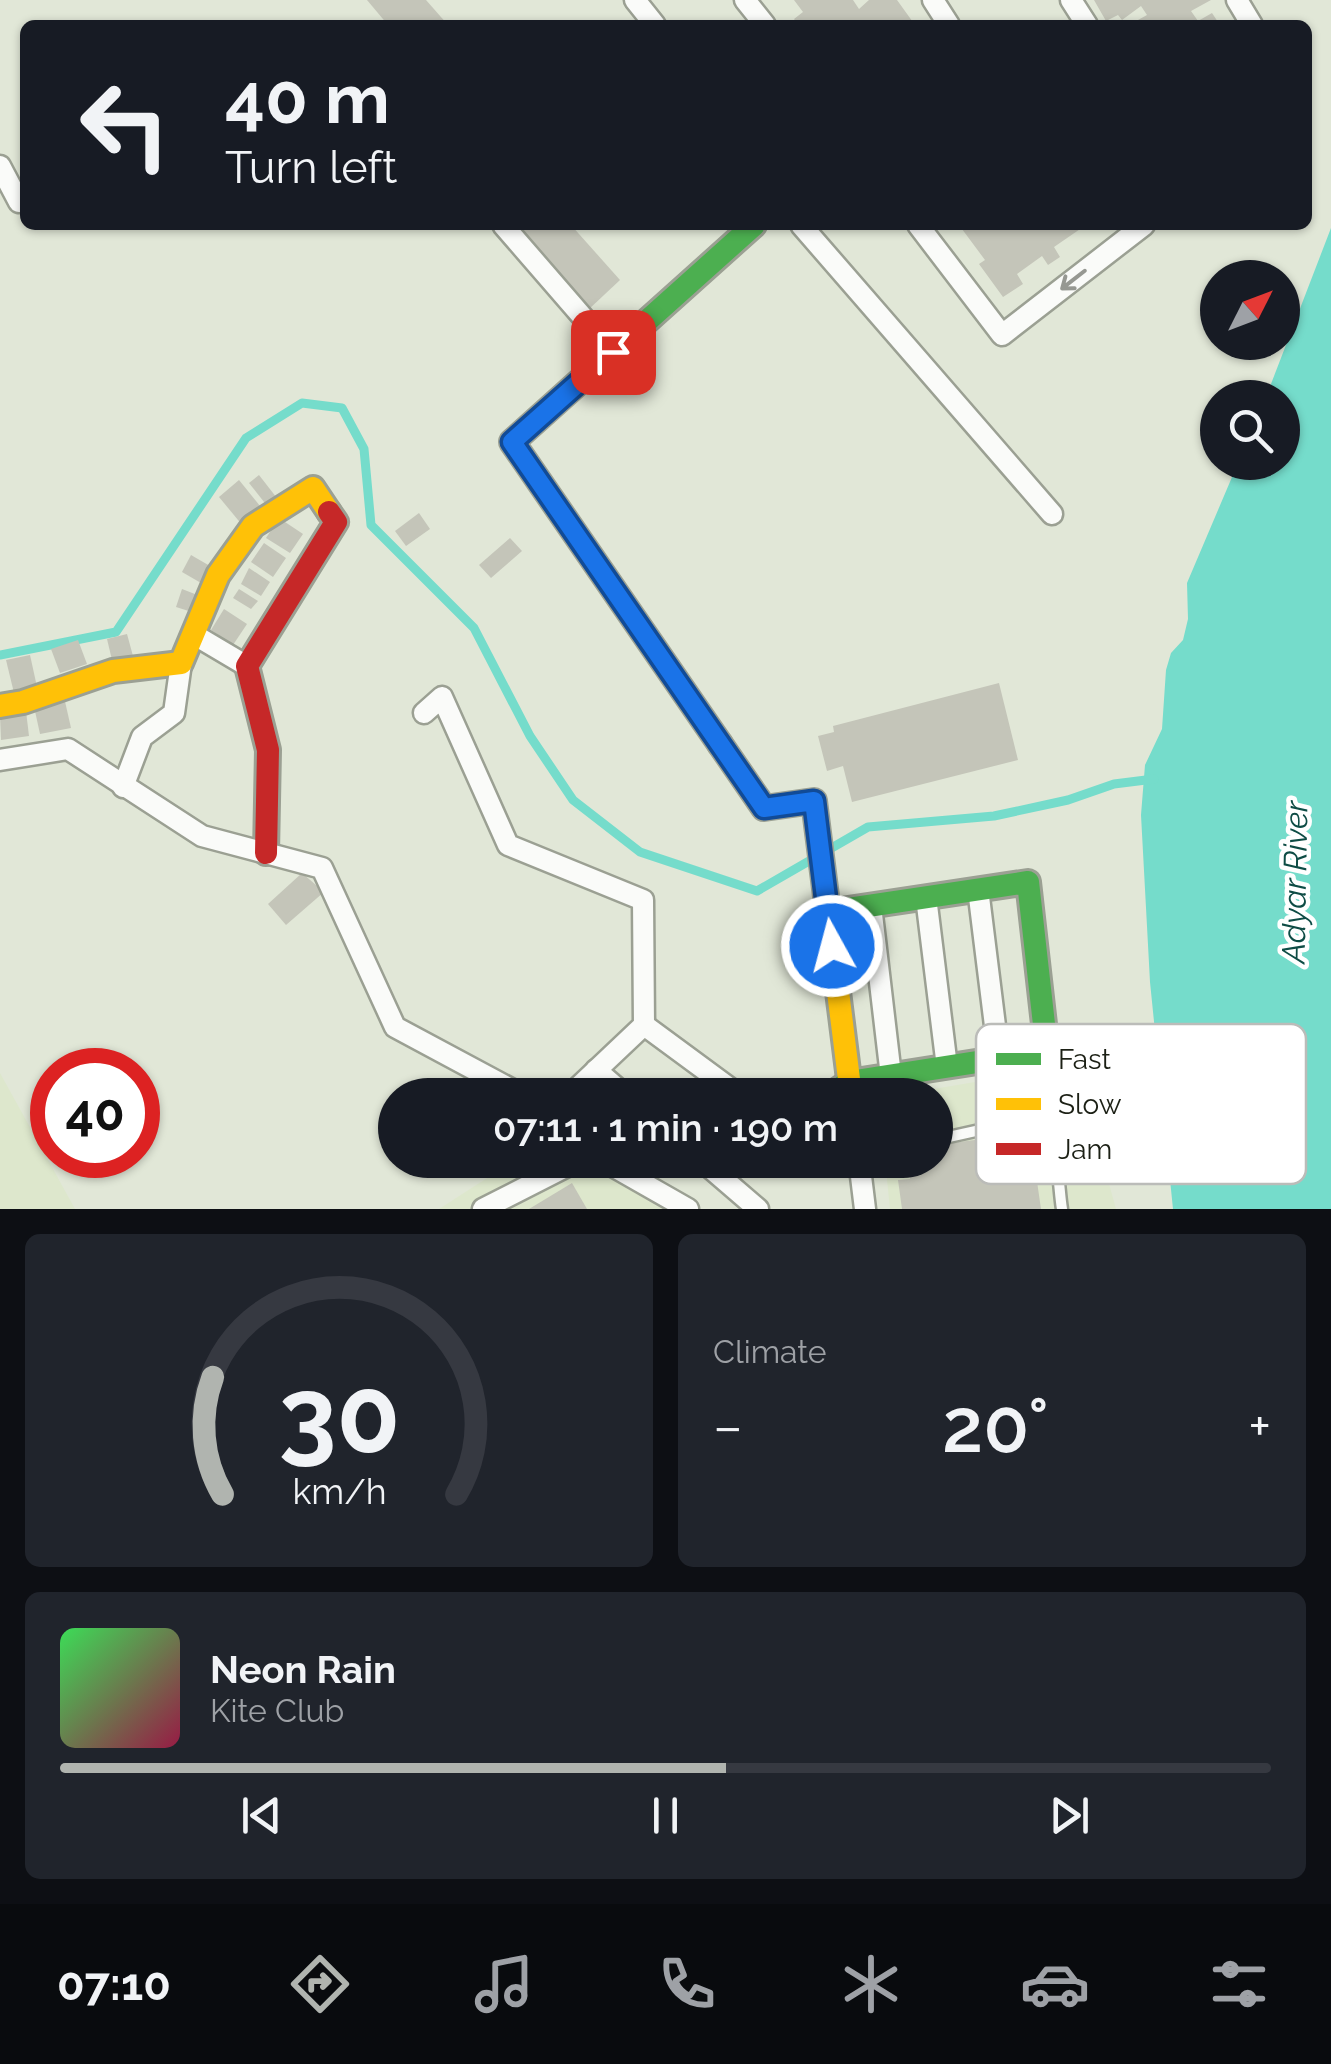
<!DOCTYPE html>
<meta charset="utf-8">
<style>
:root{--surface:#171b24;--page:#20242c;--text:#f1f3f6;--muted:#9ea1a6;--line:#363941;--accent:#b0b4af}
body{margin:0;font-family:Raleway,sans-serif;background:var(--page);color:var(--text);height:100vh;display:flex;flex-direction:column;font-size:38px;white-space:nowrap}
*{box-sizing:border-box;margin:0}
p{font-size:32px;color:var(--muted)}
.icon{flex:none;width:55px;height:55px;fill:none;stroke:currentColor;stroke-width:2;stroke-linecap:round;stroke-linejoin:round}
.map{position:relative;height:1209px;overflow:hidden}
.panel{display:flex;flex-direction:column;gap:25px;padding:25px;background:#0d0f14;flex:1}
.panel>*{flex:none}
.hud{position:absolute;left:20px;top:20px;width:1292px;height:210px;border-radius:15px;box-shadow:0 2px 8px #0004;background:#171b24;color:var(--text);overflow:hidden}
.needle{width:65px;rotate:48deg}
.tools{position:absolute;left:1200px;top:260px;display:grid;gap:20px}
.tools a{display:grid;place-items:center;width:100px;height:100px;border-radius:50%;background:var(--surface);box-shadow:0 2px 8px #0004;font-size:50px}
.speed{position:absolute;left:30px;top:1048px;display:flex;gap:20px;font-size:50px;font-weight:700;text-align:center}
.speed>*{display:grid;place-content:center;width:130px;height:130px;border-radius:50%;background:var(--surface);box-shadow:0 2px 8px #0004;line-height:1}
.speed .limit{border:15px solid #d22;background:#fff;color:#111}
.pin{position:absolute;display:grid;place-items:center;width:85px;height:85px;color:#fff;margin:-42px;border-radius:20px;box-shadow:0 5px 15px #0006}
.me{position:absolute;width:110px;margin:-55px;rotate:353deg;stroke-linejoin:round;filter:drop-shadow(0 0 8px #0008)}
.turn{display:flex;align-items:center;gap:35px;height:210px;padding:0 40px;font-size:45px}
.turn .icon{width:130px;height:130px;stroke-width:2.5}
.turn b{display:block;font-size:70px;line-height:85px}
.big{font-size:75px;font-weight:600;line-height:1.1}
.panel .tile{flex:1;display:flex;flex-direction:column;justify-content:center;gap:15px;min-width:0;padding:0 35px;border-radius:15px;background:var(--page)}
.panel .dial{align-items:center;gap:0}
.dial svg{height:260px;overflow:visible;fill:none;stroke:var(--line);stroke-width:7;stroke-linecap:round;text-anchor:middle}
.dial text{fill:var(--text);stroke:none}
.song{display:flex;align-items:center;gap:30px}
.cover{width:120px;height:120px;border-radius:15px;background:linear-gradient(135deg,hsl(130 70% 55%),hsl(340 70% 35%))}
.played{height:10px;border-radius:5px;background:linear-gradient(90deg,var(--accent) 55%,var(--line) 55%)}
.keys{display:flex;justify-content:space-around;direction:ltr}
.heat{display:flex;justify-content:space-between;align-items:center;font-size:55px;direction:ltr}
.panel .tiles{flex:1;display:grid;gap:25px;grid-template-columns:1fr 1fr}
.tile:last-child{grid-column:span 2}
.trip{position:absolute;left:378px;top:1078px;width:575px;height:100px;border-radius:50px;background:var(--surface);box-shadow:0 2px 8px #0004;font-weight:600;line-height:100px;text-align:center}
.tab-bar{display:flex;height:160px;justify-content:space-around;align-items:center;background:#090b0e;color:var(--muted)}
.tab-bar .icon{width:70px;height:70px}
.tab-bar .on{color:var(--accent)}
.tab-bar b{font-size:45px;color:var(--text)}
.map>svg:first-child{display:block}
.built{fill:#dde7cc}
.water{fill:#75dccb}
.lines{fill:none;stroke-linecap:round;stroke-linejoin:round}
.stream{stroke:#75dccb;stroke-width:9}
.building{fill:#c4c5b9}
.lane-casing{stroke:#9ba093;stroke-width:15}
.street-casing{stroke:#9ba093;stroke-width:25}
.fast-casing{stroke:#9ba093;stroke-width:28}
.slow-casing{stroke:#9ba093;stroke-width:28}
.jam-casing{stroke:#9ba093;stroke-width:28}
.lane{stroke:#fafbf9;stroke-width:10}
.street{stroke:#fafbf9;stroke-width:20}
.fast{stroke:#4caf50;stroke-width:22}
.slow{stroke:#ffc107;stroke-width:22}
.jam{stroke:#c62828;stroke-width:22}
.oneway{stroke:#969892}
.route-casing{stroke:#114b97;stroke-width:25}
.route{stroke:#1a73e8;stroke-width:18}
.labels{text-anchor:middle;stroke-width:9;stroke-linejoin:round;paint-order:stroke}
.water-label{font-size:32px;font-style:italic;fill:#0e4c45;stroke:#fff}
.key{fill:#fff;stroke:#bbbcb9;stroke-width:2.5}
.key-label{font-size:28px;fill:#1c2015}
</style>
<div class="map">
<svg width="1331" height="1209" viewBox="0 0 1331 1209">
<rect width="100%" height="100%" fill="#e1e7d7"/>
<g class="built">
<polygon points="1076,1065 1116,1209 890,1209 885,1160 935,1160 935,1095 898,1095"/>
<polygon points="0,1073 75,1209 0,1209"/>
<polygon points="515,1160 618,1160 685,1195 695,1209 439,1209"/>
</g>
<polygon class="water" points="1331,228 1331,1209 1173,1209 1150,982 1141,815 1145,765 1162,729 1166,670 1171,653 1183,640 1188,619 1187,583 1238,463 1282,462 1282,398 1266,397"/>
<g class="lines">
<polyline class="stream" points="0,655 116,632 246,438 302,403 342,408 364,449 371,525 474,628 530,736 573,800 640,852 757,891 868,827 994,816 1068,800 1114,784 1154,779"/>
</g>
<g class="building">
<polygon points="367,0 426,0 448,25 388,25"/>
<polygon points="794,0 853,0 859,9 869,0 897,0 915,25 798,25 794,19 803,12"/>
<polygon points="1094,0 1211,0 1191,11 1198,21 1212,13 1220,25 1129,25 1147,15 1141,6 1122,20 1118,15 1106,21"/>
<polygon points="513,225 571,225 620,280 588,310"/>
<polygon points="959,225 1086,225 1054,247 1060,257 1048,265 1042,256 1017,274 1023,284 1003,297 979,264 985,260"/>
<polygon points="259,475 280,502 268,507 249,483"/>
<polygon points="239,480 264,511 243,526 219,497"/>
<polygon points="419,513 430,529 406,546 395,531"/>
<polygon points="279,518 303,534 290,553 266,538"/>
<polygon points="510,538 522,551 491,578 479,565"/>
<polygon points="264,543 286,558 273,577 251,562"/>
<polygon points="191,555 210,566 201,583 182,572"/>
<polygon points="249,568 270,582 261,596 241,584"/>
<polygon points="182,589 200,596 195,613 176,607"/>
<polygon points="239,589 258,601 251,609 233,598"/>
<polygon points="224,609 247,624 233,645 211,630"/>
<polygon points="127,634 133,656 112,660 107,639"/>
<polygon points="78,640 87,664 60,673 51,649"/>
<polygon points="30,655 37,687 14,693 6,660"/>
<polygon points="999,683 1018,760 852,802 843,766 827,771 818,736 834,732 833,726"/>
<polygon points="64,697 71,728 40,734 35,711"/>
<polygon points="26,711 29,736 1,740 0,715"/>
<polygon points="302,873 324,892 286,925 268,904"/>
<polygon points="1030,1133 1041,1209 902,1209 898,1180 910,1179 907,1160 935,1160 935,1145"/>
<polygon points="572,1183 587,1209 529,1209"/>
</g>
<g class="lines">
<g class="lane-casing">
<path id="lane" d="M935,1140L1025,1120C1061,1127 1057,1180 1062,1209"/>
</g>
<g class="street-casing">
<g id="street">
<polyline points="635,0 655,25"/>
<polyline points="745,0 765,25"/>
<polyline points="933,0 949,25"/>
<polyline points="1071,0 1087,25"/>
<polyline points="1237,0 1252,25"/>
<polyline points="0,166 19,202"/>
<polyline points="503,225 613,352"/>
<polyline points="801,225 1052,514"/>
<polyline points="918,225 1002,335 1144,225"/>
<polyline points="193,634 247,666"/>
<polyline points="424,713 442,697 508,845 643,900 644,1025 570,1095"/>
<polyline points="0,760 68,749 202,836 322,868 395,1027 522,1095"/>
<polyline points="123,787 142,737 174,713 181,663"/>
<polyline points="978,889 999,1058"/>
<polyline points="926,897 947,1067"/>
<polyline points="871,906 891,1076"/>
<polyline points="644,1025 739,1095"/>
<polyline points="596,1070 625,1095"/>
<polyline points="602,1160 688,1209"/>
<polyline points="701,1160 758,1209"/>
<polyline points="859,1160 865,1209"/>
<polyline points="483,1209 579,1160"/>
</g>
</g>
<g class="fast-casing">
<g id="fast">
<polyline points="720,744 512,442 754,225"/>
<polyline points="828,912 1028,882 1047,1051 849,1082 830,1095"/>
</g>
</g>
<g class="slow-casing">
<g id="slow">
<polyline points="0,706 23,702 113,671 181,663 218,575 253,526 313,488 329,512"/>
<polyline points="720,744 764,808 814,801 851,1095"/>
</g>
</g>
<g class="jam-casing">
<polyline id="jam" points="266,853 268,750 247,666 336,522 329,512"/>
</g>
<use href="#lane" class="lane"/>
<use href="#street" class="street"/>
<use href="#fast" class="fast"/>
<use href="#slow" class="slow"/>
<use href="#jam" class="jam"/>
</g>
<defs><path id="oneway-shaft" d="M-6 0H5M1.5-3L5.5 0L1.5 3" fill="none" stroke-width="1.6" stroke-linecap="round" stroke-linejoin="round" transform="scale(2.5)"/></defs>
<use class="oneway" href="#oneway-shaft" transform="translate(1073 280) rotate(142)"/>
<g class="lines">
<g class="route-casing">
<polyline id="route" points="613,352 512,442 764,808 814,801 832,946"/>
</g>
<use href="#route" class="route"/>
</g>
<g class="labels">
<g class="water-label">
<text transform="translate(1295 882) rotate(-89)" y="11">Adyar River</text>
</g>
</g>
<rect x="976" y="1024" width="330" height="160" rx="15" class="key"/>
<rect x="996" y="1053" width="45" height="12" fill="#4caf50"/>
<rect x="996" y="1098" width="45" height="12" fill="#ffc107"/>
<rect x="996" y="1143" width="45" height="12" fill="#c62828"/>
<g class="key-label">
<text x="1058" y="1069">Fast</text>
<text x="1058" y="1114">Slow</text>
<text x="1058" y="1159">Jam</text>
</g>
</svg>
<div class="tools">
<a><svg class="needle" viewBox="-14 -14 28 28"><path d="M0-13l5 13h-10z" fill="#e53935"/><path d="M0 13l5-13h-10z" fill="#9ea1a6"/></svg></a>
<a><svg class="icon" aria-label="search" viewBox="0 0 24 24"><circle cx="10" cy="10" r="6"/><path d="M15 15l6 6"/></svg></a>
</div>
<div class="speed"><div class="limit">40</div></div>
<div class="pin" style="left:613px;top:352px;background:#d93025"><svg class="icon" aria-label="arrive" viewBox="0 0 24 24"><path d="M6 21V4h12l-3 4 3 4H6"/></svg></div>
<svg class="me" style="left:832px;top:946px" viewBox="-20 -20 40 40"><circle r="17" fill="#1a73e8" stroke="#fff" stroke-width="3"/><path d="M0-11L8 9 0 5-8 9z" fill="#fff"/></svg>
<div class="trip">07:11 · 1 min · 190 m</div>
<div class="hud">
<div class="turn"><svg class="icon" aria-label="left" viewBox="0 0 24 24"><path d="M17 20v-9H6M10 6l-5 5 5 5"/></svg><div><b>40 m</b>Turn left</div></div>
</div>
</div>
<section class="panel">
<div class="tiles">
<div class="tile dial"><svg viewBox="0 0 100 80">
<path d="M14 69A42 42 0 1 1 86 69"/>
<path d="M14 69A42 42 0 0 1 11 33" stroke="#b0b4af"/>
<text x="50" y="56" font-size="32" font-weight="700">30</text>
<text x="50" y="72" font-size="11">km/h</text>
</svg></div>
<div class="tile"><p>Climate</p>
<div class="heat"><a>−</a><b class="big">20°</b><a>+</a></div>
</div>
<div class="tile">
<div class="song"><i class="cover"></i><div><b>Neon Rain</b><p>Kite Club</p></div></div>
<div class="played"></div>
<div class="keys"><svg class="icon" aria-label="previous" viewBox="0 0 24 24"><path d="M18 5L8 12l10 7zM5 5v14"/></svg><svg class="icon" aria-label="pause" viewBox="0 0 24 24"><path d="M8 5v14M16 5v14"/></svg><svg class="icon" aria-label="next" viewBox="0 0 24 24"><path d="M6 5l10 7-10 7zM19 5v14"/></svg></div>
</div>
</div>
</section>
<nav class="tab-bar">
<b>07:10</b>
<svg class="icon on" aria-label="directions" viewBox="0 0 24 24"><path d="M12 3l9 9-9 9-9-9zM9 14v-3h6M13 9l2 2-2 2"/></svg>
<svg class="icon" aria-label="music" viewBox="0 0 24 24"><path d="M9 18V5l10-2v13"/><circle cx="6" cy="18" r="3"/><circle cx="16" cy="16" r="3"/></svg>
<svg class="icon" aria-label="phone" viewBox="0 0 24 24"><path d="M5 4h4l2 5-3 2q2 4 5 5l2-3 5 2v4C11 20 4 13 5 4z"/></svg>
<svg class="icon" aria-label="climate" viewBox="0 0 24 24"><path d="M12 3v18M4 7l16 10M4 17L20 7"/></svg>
<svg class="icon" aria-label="car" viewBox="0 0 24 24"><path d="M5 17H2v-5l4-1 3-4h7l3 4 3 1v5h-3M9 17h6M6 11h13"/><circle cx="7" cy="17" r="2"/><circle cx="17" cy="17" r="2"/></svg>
<svg class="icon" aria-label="filters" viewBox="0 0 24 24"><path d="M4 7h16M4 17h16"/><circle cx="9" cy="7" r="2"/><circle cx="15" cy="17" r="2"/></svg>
</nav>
